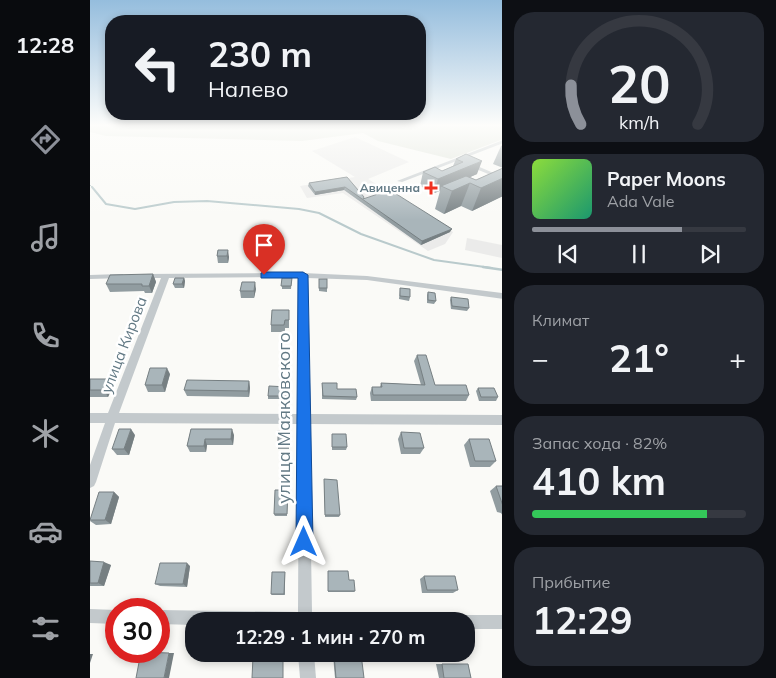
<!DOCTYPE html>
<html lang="ru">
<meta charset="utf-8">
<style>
:root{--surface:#171b24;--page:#242831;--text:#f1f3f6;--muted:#9ea1a6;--line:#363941;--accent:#8c9099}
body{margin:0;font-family:Mulish,sans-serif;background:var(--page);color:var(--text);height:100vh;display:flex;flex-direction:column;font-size:19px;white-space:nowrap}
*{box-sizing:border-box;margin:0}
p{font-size:16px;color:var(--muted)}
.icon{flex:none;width:28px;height:28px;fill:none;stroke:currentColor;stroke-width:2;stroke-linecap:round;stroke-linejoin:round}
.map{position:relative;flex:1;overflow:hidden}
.panel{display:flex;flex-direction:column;gap:12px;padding:12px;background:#0d0f14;width:274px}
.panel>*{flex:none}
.banner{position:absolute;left:15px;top:15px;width:321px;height:105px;border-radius:20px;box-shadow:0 2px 8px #0003;background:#171b24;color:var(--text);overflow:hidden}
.speed{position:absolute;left:15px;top:598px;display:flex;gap:10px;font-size:25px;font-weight:700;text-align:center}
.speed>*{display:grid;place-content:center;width:65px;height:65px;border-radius:50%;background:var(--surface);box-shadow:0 2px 8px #0003;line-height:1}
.speed .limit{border:8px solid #d22;background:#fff;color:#111}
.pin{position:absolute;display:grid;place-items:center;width:42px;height:42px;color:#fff;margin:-51px -21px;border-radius:50% 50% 50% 0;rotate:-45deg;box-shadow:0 0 5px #0007}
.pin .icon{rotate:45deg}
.me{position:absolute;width:55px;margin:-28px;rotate:0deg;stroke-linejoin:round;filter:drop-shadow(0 0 4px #0008)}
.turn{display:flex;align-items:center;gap:18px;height:105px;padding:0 20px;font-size:22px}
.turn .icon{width:65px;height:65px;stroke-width:2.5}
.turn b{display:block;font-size:35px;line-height:42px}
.big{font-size:38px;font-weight:700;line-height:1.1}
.panel .card{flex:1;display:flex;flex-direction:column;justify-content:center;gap:8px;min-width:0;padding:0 18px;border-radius:20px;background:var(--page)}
.panel .dial{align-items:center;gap:0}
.dial svg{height:130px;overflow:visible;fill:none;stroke:var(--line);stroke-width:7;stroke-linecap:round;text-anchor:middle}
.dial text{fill:var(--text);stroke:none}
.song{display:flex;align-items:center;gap:15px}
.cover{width:60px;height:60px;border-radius:8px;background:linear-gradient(135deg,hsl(90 70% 55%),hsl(160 70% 35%))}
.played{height:5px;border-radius:2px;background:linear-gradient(90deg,var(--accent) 70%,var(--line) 70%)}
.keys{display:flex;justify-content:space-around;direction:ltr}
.heat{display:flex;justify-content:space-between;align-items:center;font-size:28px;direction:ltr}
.charge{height:8px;border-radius:4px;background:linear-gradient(90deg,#34c759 82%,var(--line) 0)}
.trip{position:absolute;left:95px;top:612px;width:290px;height:50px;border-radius:20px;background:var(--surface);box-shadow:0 2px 8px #0003;font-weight:700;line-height:50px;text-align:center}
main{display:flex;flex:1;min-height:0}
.dock{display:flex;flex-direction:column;width:90px;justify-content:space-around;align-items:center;background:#090b0e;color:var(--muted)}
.dock .icon{width:35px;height:35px}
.dock .active{color:var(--accent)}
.dock b{font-size:22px;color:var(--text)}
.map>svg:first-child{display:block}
.built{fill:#ebebea}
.green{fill:#dbe0d6}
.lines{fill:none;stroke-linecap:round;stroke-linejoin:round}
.stream-far2{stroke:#b9cacc;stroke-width:1}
.stream-far1{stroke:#b9cacc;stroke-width:2}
.stream{stroke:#b9cacc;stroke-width:2.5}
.minor{fill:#c3c9cc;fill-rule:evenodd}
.wall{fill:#919ca0}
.shaded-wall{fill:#767f82}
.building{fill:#a9b5ba;stroke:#767f82}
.route{fill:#1a73e8;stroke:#114b97}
.poi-dot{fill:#f03221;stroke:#fff;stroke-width:2}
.labels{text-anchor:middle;stroke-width:5;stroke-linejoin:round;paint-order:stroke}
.far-poi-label{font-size:12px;font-weight:bold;fill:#637a85;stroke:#fff;text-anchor:end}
.street-label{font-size:15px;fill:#637a85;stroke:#fff}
.near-street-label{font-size:18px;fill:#637a85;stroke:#fff}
</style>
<main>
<nav class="dock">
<b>12:28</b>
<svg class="icon active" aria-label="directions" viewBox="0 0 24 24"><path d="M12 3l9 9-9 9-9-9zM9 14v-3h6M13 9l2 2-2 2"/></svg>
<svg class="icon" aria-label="music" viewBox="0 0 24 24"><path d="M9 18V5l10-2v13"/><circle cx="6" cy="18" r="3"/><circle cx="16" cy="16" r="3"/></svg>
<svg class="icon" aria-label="phone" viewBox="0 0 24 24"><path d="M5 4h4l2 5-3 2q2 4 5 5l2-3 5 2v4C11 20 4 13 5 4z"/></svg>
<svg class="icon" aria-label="climate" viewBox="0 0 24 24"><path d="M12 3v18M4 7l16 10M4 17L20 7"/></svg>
<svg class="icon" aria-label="car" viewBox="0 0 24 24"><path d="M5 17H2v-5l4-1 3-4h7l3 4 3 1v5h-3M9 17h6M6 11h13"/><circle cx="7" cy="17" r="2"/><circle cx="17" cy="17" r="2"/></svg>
<svg class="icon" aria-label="filters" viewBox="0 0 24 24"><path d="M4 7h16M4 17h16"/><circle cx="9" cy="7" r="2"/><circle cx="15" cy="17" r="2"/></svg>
</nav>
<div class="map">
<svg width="413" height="678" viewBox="0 0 413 678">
<rect width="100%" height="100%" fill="#fafaf7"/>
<g class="built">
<polygon points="265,137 319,162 278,179 363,232 355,244 338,251 253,193 217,198 210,186 265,177 222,151"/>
<polygon points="377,238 412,245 412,258 375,250"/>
</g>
<polygon class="green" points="0,125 412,125 413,139 361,159 288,141 273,133 212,141 16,136 0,132"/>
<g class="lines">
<polyline class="stream-far2" points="0,185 3,188"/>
<polyline class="stream-far1" points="2,187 16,204 45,209 84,202 117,201 209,209 229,213 271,234 344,260 402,268"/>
<polyline class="stream" points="393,267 413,270"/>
<g class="minor">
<polygon points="413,140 413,143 312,182 307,181"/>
<polygon points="376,163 380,163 413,177 413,180 376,165"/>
<path d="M213,273L277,276L413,293V299L277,280L217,278L219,414L413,415V425L219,424L222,612L308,614L313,616L315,621H104V625L69,624V610L208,612L209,424L25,423L6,482L4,486L0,488V465L15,423H0V413H18L71,278H53L49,276L53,274ZM209,277V414L29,413L79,278Z"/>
<polygon points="30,274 33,274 33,278 0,279 0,275"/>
<polygon points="0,609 26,610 26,624 0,623"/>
<polygon points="376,615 413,615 413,629 376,629 376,621 369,621 371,617"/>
<polygon points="208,654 224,654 226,678 210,678"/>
</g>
</g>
<g class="wall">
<polygon points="413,145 413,168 403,164 411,146"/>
<polygon points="376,154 387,174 380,177 386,180 413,168 413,196 382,211 371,206 354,214 345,209 350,191 344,193 330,186 333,172 352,171 363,166 366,159"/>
<polygon points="257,177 274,198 360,232 331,245 254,190 225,195 218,186 219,183"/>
<polygon points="128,250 139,257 138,263 128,263 127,256"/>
<polygon points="63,274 66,282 62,293 55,293 54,291 20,292 16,284"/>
<polygon points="94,278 95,281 94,288 85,288 83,284"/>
<polygon points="192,278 202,278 201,289 192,289"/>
<polygon points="229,279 237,279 237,292 229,291"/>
<polygon points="310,288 320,297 319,301 309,299"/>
<polygon points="166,289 164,298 151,298 150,291"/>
<polygon points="338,292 346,301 344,304 337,303 337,295"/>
<polygon points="361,297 379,308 377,311 361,309 360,300"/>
<polygon points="199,310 199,328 195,328 195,332 181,332 181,325"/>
<polygon points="327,355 345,385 379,395 376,401 281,401 280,393 282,387 290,387 291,383 331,385 324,361"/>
<polygon points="80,374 75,392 58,392 55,385"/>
<polygon points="0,379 18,379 23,386 18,397 0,397"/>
<polygon points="159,381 160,388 159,397 97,396 94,390"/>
<polygon points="232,383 267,397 266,400 232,399"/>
<polygon points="198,387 198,399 178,399 178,396"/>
<polygon points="388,388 408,397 406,401 389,401 386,391"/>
<polygon points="101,429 144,435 143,445 117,445 116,452 100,452 97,446"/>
<polygon points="199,431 199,449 188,449 188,446"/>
<polygon points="311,432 334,448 330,454 311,454 308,439"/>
<polygon points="242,434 257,447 256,450 242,450"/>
<polygon points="45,435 39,455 27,455 22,449"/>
<polygon points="379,439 406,461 400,467 380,467 374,445"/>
<polygon points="234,479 250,515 249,517 235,517"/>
<polygon points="406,486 413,486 413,516 411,513 407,512 400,491"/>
<polygon points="198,490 197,516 185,516 184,514"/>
<polygon points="24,492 29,497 21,524 6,525 0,521"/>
<polygon points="0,561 21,565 14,586 0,586"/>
<polygon points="100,566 97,587 70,586 65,584"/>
<polygon points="238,571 259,580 265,591 264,592 238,592"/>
<polygon points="195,572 195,595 182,595 181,594"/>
<polygon points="334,576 368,590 363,593 332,593 330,579"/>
<polygon points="261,654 274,678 245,678 243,655"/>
<polygon points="346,664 378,664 381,678 349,678"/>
</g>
<g class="shaded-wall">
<polygon points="392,161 387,174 356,188 351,186 350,191 344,193 348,179"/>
<polygon points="413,178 413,196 382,211 391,188"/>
<polygon points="380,183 371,206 354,214 362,191"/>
<polygon points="255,187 254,190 225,195 225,192"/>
<polygon points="362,229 360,232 331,245 332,241"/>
<polygon points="138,250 139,257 138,263 137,256"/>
<polygon points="63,274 66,282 62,293 59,286"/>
<polygon points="94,278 95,281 94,288 92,284"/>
<polygon points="165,282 166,289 164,298 164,291"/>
<polygon points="77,368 80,374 75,392 72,385"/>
<polygon points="18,379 23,386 18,397 14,390"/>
<polygon points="159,381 160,388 159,397 158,391"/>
<polygon points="41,429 45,435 39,455 34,449"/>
<polygon points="142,429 144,435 143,445 141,439"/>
<polygon points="115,439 117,445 116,452 114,446"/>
<polygon points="24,492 29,497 21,524 15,520"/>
<polygon points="14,562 21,565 14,586 8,583"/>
<polygon points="97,563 100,566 97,587 93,584"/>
<polygon points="79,653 84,653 79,678 74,678"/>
<polygon points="0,654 3,654 0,663"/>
</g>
<g class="building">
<polygon points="376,154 392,161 348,179 333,172 345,167 352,171 373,162 366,159"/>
<polygon points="413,168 413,178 391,188 380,183 362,191 351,186 376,176 386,180"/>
<polygon points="257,177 274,197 273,199 300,190 362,229 332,241 255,187 225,192 219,183"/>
<polygon points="128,250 138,250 137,256 127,256"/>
<polygon points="63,274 59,286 52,286 52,284 16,284 20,275"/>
<polygon points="85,278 94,278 92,284 83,284"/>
<polygon points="192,278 202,278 201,286 191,286"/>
<rect x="229" y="279" width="8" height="9"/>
<polygon points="152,282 165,282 164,291 150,291"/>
<polygon points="310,288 320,289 320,297 310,296"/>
<polygon points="338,292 345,293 346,301 338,300"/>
<polygon points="361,297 378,299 379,308 362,306"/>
<polygon points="182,310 199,310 199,320 195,320 194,325 181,325"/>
<polygon points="327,355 336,355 345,385 376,385 379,395 283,395 282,387 292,387 291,383 335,385"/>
<polygon points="60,368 77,368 72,385 55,385"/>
<polygon points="0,379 18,379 14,390 0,390"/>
<polygon points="97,380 159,381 158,391 94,390"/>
<polygon points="232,383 247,383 247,389 266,389 267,397 233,396"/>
<polygon points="179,386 198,387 198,396 178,396"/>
<polygon points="388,388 404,388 408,397 391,397"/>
<polygon points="29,429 41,429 34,449 22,449"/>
<polygon points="101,429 142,429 141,439 115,439 114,446 97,446"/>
<rect x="188" y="431" width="11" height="15"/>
<polygon points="311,432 330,433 334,448 314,448"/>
<polygon points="242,434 256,434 257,447 242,447"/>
<polygon points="379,439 399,439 406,461 385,461"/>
<polygon points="234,479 247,480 250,515 235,515"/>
<polygon points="406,486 413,486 413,506"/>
<polygon points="185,490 198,490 197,514 184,514"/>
<polygon points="9,492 24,492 15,520 0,520"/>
<polygon points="0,561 14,562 8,583 0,583"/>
<polygon points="70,563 97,563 93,584 65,584"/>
<polygon points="238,571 258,571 259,580 264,580 265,591 238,591"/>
<polygon points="182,572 195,572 194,594 181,594"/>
<polygon points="334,576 365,576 368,590 337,590"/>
<polygon points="51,652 79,653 74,678 46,678"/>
<polygon points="261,654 271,654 274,678 246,678 244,655"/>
<polygon points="193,655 193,678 162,678 163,657"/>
<polygon points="352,664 378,664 381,678 354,678"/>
</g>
<linearGradient id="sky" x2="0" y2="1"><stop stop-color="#95bddd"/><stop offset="0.57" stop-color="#fdfdfb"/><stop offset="1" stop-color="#fdfdfb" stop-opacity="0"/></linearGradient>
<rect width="413" height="220" fill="url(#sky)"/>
<polygon class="route" points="174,272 213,272 218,275 223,542 220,548 214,550 208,548 206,542 208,278 171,278 171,273"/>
<path class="poi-dot" d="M338.5 180.5h5v5h5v5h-5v5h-5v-5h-5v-5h5z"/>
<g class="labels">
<g class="far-poi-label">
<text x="330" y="192">Авиценна</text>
</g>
<g class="street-label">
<text transform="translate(34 345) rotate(-69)" y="5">улица Кирова</text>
</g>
<g class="near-street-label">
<text transform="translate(194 418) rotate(-90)" y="6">улица Маяковского</text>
</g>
</g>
</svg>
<div class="speed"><div class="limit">30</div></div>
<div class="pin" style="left:174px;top:275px;background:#d93025"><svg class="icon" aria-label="arrive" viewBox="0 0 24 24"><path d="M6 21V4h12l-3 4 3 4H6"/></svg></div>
<svg class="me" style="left:214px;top:542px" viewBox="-20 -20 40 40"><path d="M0-17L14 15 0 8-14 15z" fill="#1a73e8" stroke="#fff" stroke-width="4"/></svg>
<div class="trip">12:29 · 1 мин · 270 m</div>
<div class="banner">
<div class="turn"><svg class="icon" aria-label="left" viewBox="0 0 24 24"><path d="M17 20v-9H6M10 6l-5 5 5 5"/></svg><div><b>230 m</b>Налево</div></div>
</div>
</div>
<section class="panel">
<div class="card dial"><svg viewBox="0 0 100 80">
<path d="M14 69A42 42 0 1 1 86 69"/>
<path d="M14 69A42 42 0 0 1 8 45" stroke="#8c9099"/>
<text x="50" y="56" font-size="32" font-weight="700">20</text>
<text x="50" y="72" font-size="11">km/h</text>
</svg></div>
<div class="card">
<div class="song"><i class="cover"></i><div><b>Paper Moons</b><p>Ada Vale</p></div></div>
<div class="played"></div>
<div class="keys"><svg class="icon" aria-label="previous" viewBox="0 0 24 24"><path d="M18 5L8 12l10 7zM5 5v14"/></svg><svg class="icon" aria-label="pause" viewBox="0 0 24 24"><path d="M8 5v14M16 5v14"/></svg><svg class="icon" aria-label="next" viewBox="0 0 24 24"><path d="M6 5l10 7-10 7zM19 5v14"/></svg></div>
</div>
<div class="card"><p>Климат</p>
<div class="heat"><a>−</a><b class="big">21°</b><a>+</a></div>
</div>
<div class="card"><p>Запас хода · 82%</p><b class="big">410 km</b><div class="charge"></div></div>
<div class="card"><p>Прибытие</p><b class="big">12:29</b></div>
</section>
</main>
